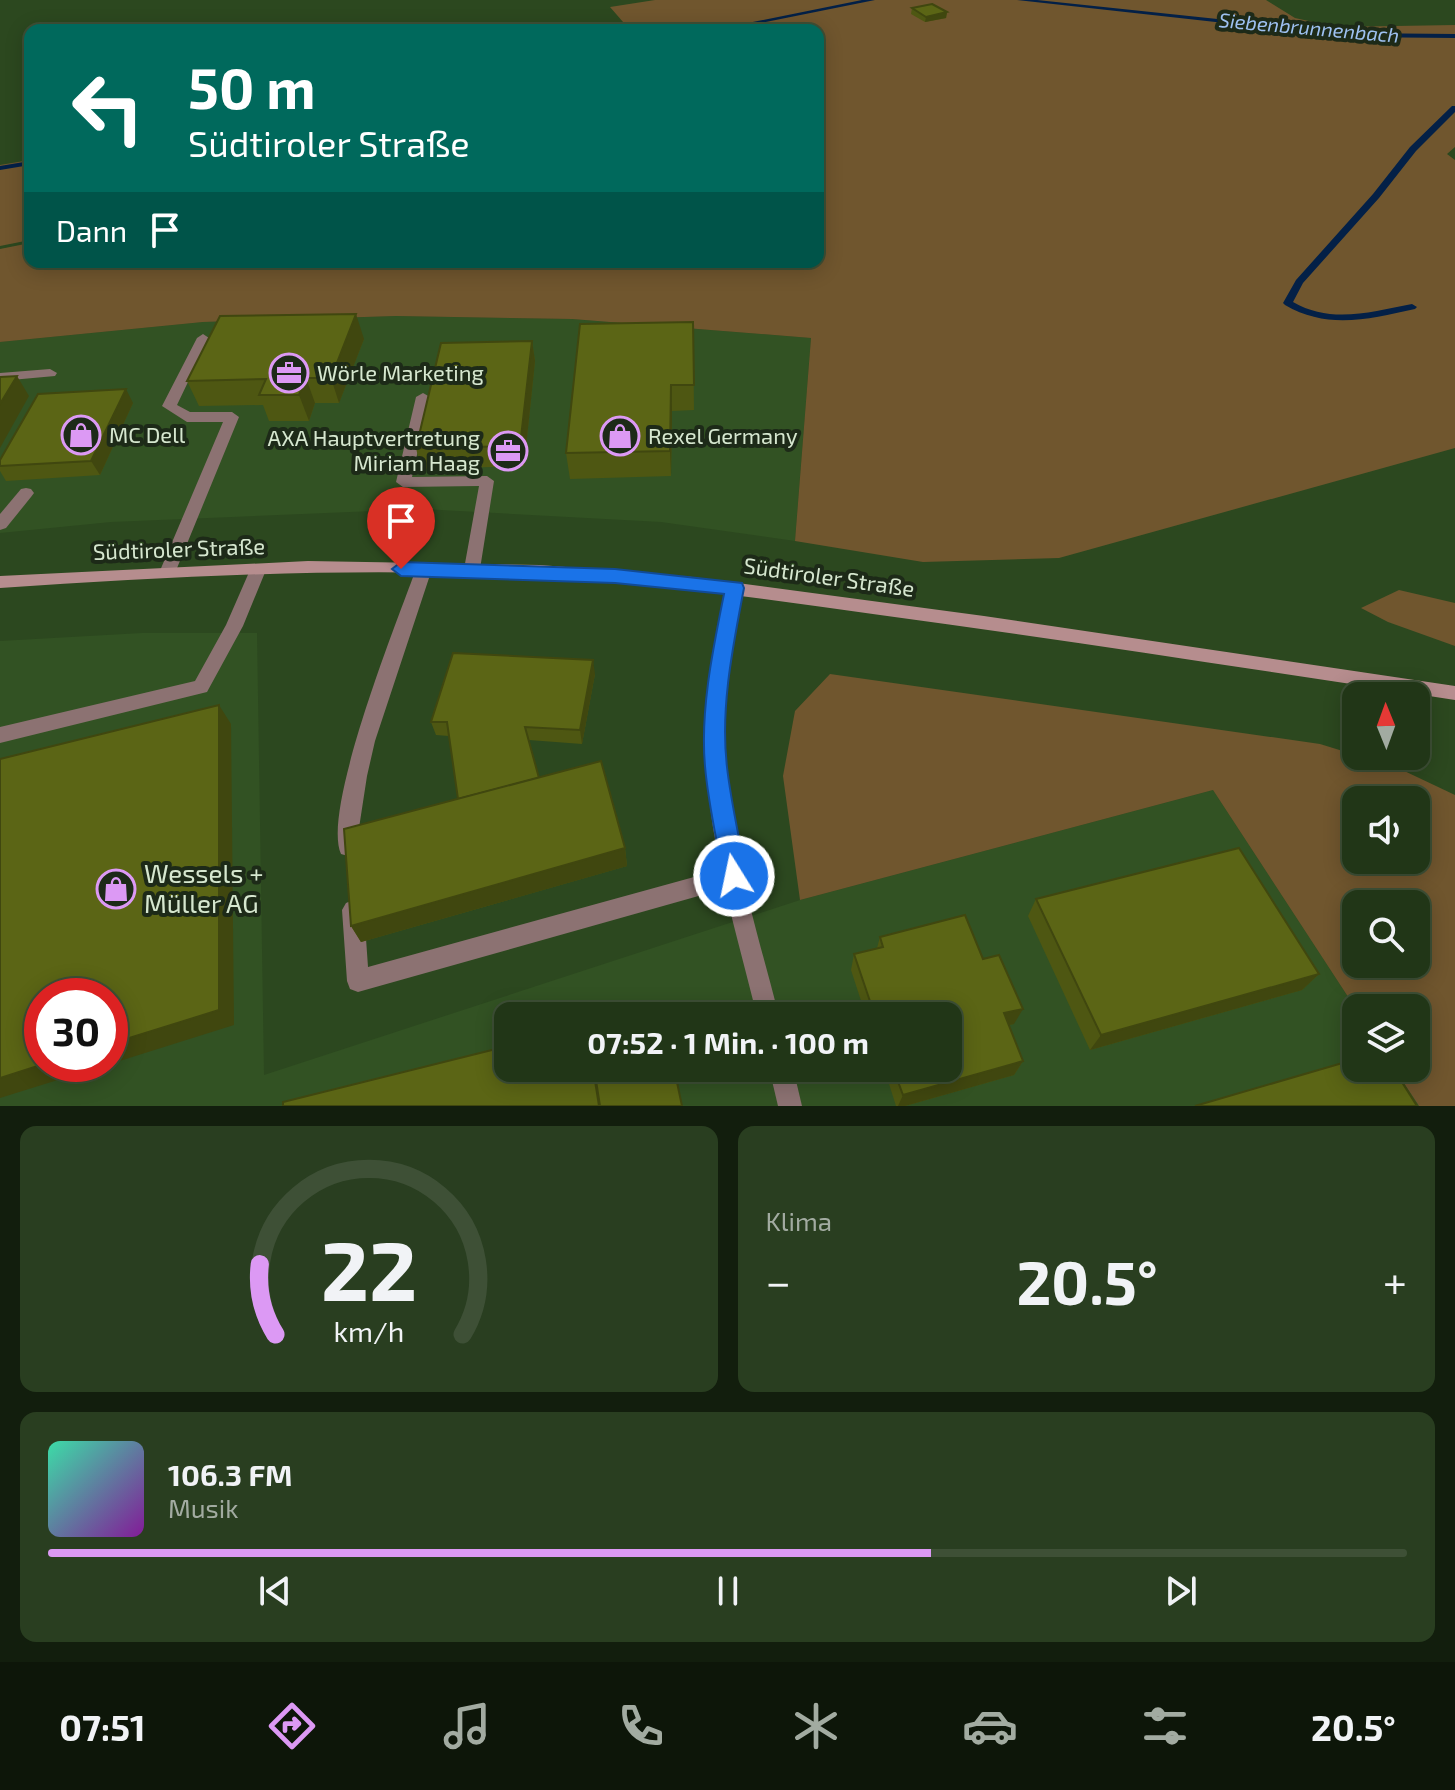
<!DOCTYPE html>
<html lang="de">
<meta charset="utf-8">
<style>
:root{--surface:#213617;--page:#293e20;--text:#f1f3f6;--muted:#a2aba1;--line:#3e5036;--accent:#dc99f4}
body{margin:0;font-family:"Exo 2",sans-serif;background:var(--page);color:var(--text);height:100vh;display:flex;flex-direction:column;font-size:30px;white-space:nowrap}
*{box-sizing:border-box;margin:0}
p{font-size:26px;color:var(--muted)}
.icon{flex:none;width:44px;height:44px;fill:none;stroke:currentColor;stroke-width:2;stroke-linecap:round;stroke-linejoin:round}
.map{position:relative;height:1106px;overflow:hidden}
.panel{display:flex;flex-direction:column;gap:20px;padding:20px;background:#121e0d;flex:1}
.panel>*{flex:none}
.guide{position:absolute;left:24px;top:24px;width:800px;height:244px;border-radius:16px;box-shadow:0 4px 20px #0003,0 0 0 2px var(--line);background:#00695c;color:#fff;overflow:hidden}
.needle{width:52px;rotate:359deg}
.controls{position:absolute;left:1342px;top:682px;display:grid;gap:16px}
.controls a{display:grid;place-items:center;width:88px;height:88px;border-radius:16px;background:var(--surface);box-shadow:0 4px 20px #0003,0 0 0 2px var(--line);font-size:40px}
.speed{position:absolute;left:24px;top:978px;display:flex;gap:16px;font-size:40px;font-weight:700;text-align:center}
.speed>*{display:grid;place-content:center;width:104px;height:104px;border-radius:50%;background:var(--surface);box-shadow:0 4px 20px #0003,0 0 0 2px var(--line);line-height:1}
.speed .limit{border:12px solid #d22;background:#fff;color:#111}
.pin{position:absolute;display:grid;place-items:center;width:68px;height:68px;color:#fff;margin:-82px -34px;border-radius:50% 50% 50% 0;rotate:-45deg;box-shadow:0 0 8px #0007}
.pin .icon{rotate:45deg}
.me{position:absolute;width:88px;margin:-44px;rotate:350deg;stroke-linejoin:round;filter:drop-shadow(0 0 6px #0008)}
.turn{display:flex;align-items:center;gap:28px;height:168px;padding:0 32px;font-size:36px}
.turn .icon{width:104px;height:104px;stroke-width:2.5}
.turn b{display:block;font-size:56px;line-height:68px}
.then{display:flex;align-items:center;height:76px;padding:0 32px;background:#0003;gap:16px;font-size:30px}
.big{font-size:60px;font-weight:700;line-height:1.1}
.panel .tile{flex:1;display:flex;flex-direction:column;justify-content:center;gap:12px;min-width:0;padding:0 28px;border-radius:16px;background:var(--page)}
.panel .dial{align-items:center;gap:0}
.dial svg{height:208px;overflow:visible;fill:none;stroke:var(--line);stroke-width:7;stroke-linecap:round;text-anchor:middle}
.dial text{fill:var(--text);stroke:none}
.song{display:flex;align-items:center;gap:24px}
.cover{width:96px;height:96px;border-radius:12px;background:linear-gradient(135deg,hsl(160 70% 55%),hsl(290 70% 35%))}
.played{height:8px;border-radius:4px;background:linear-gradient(90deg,var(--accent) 65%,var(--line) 65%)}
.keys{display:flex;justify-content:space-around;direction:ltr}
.heat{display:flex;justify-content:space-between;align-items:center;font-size:44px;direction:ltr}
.panel .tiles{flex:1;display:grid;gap:20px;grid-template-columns:1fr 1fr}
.tile:last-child{grid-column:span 2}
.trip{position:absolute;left:494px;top:1002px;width:468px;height:80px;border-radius:16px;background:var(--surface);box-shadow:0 4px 20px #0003,0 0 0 2px var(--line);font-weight:700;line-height:80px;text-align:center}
.menu{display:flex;height:128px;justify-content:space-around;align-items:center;background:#0d1609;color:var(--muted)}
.menu .icon{width:56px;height:56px}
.menu .on{color:var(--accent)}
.menu b{font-size:36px;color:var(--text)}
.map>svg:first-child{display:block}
.built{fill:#325223;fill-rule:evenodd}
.green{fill:#70562e;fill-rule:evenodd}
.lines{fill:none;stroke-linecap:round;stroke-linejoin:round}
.stream{fill:#032047;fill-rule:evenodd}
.lane{fill:#8c7272;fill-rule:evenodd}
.street{fill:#8c7272;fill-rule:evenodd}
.secondary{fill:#b68d8e;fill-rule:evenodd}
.wall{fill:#4e5712}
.shaded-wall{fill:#40470f}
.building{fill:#5b6515;stroke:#40470f;stroke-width:2}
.route{fill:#1a73e8;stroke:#114b97;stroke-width:2}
.labels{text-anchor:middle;stroke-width:8;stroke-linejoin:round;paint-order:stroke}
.far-water-label{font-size:20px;font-style:italic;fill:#9ec1f1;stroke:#1d2a18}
.poi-label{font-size:22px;fill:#d6e7cf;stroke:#1d2a18;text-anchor:start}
.street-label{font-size:22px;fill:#d6e7cf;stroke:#1d2a18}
.near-poi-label{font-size:26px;fill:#d6e7cf;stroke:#1d2a18;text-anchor:start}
</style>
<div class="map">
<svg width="1455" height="1106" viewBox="0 0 1455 1106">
<rect width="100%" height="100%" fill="#2c481f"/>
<g class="built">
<polygon points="396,316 572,319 811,338 795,541 661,522 422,509 111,522 0,533 0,342 203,322"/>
<path d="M142,633H257L264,1075L800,900L1213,790L1356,1009V1068H1394L1419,1106H0V641ZM42,996H110V1064H42ZM508,1016H948V1068H508Z"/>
</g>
<g class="green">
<polygon points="655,0 1266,0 1295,18 1336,27 1455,25 1455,147 1447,154 1455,160 1455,448 1059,558 923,562 795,541 811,338 572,319 396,316 203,322 0,342 0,249 30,243 30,262 818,262 818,30 630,30 610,7"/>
<polygon points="30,160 30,240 0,246 0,165"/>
<polygon points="1399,590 1455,603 1455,646 1388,622 1361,608"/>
<path d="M830,674L1320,744L1398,768L1455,795V1106H1419L1394,1068H1416V1008L1356,1009L1213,790L800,900L783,776L795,711ZM1356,800H1416V860H1356ZM1356,904H1416V964H1356Z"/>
</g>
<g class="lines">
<g class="stream">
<polygon points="862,0 875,0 726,30 713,30"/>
<polygon points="1017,0 1037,0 1350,33 1455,34 1455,38 1350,37"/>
<path d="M1452,106H1455V112L1416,151L1379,198L1303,283L1293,302C1331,324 1371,312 1412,304L1417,307L1415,309C1369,319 1328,330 1285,305L1283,303L1296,280L1373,194L1410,147Z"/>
<polygon points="30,161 30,165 0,170 0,166"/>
</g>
<g class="lane">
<polygon points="203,334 209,338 177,405 190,412 232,412 239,417 175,573 173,577 161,577 159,573 223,422 187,422 162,406 197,338"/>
<polygon points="50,369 57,373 55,376 0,381 0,373"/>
<polygon points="423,393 430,397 412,477 487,476 494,481 480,569 478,573 466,573 464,569 479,486 403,487 396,482 416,397"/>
<polygon points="26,488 31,489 34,493 31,497 6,528 0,530 0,514 21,489"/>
<path d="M424,563L430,565L432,569L375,741L367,776L355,854L348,856L341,854C321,810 398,619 416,569L418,565Z"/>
<polygon points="258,564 264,566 266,570 243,626 207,692 0,743 0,727 195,681 226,625 250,570 252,566"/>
<polygon points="734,866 741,869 744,876 741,883 734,886 358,992 350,989 347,981 342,910 346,903 353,900 360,903 364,910 368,967"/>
</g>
<g class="street">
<path d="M735,582L741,584L743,588C733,638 724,689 724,740C726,834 756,926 779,1016H757C735,926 705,833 706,739C706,688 716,638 727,588L729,584Z"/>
<polygon points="769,1068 793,1068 802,1106 778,1106"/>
</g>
<path class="secondary" d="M308,561L540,565L692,577L984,616L1455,686V700C1264,671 1072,641 880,615C768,599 657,584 544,577C363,566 181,576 0,588V576Z"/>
</g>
<g class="wall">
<polygon points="912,8 947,12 946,18 925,22 911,14"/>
<polygon points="693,322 694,410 672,411 671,476 570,479 566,453"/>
<polygon points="364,339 339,403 315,403 309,421 269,421 263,405 199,406 187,381"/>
<polygon points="532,341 535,361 524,466 421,469 416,448"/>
<polygon points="133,403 100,475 6,481 0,471 0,460"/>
<polygon points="595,674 582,744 529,740 539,778 625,848 627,866 361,942 351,926 458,799 449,736 436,735 431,722"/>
<polygon points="1036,899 1319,974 1302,990 1090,1050 1028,916"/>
<polygon points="880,937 983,959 1014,1024 1008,1025 1023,1061 1014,1075 905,1106 896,1106 884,1068 948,1068 948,1016 866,1016 851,970 854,954 877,948"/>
</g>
<g class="shaded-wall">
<polygon points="947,12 946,18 925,22 926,17"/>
<polygon points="356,314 364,339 339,403 331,378"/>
<polygon points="532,341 535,361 524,466 520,446"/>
<polygon points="17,376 29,396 0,448 0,404"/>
<polygon points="306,378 315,403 309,421 299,395"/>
<polygon points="671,385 672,411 671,476 670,451"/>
<polygon points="126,389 133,403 100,475 91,461"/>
<polygon points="593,660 595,674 582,744 580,730"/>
<polygon points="219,705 231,724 234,1025 110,1064 110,1044"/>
<polygon points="625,848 627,866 361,942 351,926"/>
<polygon points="1319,974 1302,990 1090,1050 1101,1035"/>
<polygon points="1023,1009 1014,1024 995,1028 1004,1013"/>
<polygon points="1023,1061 1014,1075 905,1106 898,1106 903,1095"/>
<polygon points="44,1064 109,1064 0,1098 0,1078"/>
</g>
<g class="building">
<polygon points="932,4 947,12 926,17 912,8"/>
<polygon points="356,314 331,378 306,378 299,395 259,395 266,379 187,381 220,316"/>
<polygon points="693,322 694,385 671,385 670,451 566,453 580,324"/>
<polygon points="532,341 520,446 416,448 441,343"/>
<polygon points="17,376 0,404 0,377"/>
<polygon points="126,389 91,461 0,466 0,460 38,394"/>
<polygon points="453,653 593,660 580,730 525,727 539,778 458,799 447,722 431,722"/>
<polygon points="219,705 219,1010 110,1044 110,996 42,996 42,1064 44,1064 0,1078 0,759"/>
<polygon points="601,761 625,848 351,926 344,829"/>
<polygon points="1239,848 1319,974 1101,1035 1036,899"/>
<polygon points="965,915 983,959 999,955 1023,1009 1004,1013 1023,1061 903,1095 893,1068 948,1068 948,1016 875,1016 854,954 883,947 880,937"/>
<polygon points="663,1012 664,1016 648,1016"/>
<polygon points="508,1046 508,1068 593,1068 599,1106 283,1106 283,1102"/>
<polygon points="1356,1059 1356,1068 1393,1068 1417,1106 1195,1106"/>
<polygon points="594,1068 674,1068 682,1106 600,1106"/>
</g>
<path class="route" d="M401,562L615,569L742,583L744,588C733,646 720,708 727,767C731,803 740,840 746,876L743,884L734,887L726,884L723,876C717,840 708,803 705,766C700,710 713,649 724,594L615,583L401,576L392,569Z"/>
<defs>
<g id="office-ring" transform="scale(2)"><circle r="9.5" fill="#1d2a18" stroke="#dc99f4" stroke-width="1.5"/><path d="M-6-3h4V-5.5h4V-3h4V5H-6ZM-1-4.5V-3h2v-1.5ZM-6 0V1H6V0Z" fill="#dc99f4"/></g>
<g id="shop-ring" transform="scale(2)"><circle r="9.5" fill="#1d2a18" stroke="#dc99f4" stroke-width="1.5"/><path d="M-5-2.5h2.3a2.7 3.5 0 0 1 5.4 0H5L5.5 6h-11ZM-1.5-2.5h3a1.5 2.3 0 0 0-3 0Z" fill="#dc99f4"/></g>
</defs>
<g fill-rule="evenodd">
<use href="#office-ring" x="289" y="373"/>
<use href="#shop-ring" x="81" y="435"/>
<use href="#shop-ring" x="620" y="436"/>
<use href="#office-ring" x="508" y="451"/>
<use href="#shop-ring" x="116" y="889"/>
</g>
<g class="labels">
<g class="far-water-label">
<text transform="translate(1309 28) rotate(5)" y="7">Siebenbrunnenbach</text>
</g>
<g class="poi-label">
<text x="317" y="381">Wörle Marketing</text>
<text x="109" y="443">MC Dell</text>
<text x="648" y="444">Rexel Germany</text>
<text x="480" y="446" text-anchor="end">AXA Hauptvertretung<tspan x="480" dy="25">Miriam Haag</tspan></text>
</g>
<g class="street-label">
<text transform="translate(179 549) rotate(-2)" y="8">Südtiroler Straße</text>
<text transform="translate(829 577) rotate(8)" y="8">Südtiroler Straße</text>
</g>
<g class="near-poi-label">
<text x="144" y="883">Wessels +<tspan x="144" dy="30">Müller AG</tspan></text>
</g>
</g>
</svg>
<div class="controls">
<a><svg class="needle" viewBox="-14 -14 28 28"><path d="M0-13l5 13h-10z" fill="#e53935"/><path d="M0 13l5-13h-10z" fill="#a2aba1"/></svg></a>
<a><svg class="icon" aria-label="sound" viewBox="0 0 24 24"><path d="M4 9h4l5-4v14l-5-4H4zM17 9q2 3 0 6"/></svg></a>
<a><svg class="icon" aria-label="search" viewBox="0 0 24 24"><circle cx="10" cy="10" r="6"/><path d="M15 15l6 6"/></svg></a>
<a><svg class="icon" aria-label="layers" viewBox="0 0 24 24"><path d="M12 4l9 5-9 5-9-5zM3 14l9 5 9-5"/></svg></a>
</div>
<div class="speed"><div class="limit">30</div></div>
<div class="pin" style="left:401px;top:569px;background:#d93025"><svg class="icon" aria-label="arrive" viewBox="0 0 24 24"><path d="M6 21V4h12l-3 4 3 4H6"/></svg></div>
<svg class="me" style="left:734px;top:876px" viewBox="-20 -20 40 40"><circle r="17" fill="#1a73e8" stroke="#fff" stroke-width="3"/><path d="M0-11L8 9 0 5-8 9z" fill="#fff"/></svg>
<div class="trip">07:52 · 1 Min. · 100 m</div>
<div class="guide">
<div class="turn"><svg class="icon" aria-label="left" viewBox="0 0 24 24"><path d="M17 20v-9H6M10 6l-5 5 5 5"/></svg><div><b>50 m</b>Südtiroler Straße</div></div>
<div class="then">Dann<svg class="icon" aria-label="arrive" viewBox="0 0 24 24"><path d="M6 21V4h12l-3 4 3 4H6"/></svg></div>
</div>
</div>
<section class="panel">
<div class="tiles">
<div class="tile dial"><svg viewBox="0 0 100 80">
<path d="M14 69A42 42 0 1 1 86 69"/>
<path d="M14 69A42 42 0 0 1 8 42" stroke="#dc99f4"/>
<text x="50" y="56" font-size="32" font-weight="700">22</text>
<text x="50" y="72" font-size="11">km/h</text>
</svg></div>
<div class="tile"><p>Klima</p>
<div class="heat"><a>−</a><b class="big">20.5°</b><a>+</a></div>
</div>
<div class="tile">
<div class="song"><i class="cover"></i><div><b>106.3 FM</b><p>Musik</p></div></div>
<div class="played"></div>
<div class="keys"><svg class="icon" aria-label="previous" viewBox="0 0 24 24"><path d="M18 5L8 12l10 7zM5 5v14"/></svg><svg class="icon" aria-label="pause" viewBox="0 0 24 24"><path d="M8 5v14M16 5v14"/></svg><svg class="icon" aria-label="next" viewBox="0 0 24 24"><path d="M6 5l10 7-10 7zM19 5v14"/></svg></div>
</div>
</div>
</section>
<nav class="menu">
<b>07:51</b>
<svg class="icon on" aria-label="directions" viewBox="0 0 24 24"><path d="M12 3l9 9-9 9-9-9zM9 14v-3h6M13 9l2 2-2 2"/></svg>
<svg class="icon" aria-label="music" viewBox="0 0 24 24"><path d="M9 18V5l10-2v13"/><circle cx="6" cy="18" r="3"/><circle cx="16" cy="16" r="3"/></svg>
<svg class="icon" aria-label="phone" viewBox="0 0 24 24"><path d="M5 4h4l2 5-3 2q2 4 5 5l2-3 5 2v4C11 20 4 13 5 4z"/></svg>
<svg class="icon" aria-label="climate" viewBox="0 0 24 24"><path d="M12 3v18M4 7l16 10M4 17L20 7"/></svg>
<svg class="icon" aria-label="car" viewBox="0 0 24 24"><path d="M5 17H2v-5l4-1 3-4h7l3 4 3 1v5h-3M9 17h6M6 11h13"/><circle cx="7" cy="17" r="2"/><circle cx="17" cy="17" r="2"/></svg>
<svg class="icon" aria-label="filters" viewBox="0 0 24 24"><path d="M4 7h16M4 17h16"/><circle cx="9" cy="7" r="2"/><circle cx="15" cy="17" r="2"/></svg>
<b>20.5°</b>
</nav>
